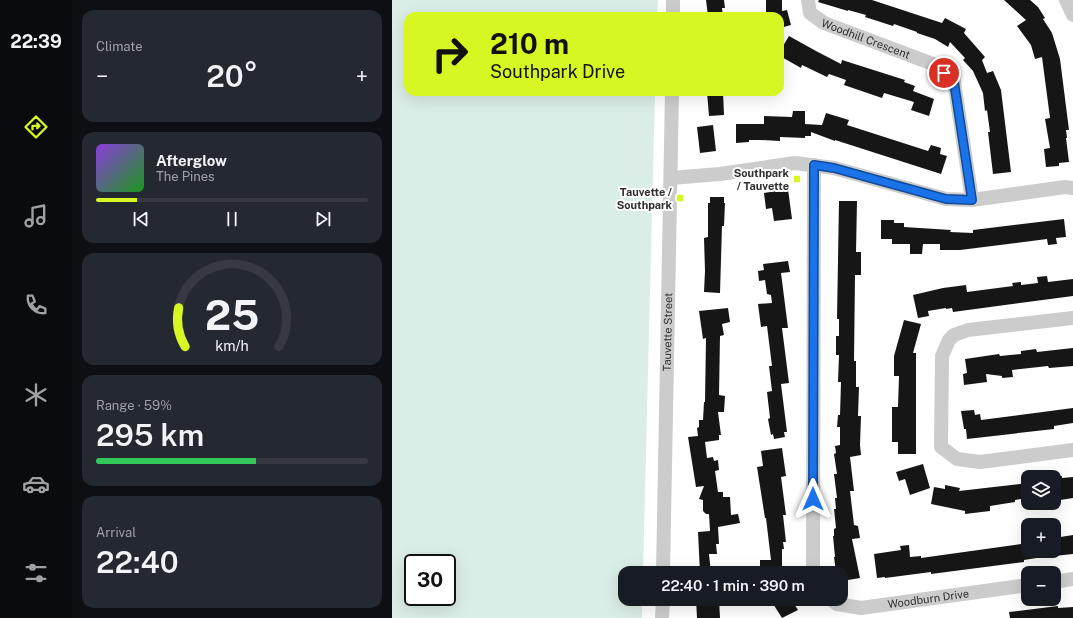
<!DOCTYPE html>
<meta charset="utf-8">
<style>
:root{--surface:#171b24;--page:#242831;--text:#f1f3f6;--muted:#9ea1a6;--line:#363941;--accent:#d8f621}
body{margin:0;font-family:"Public Sans",sans-serif;background:var(--page);color:var(--text);height:100vh;display:flex;flex-direction:column;font-size:15px;white-space:nowrap}
*{box-sizing:border-box;margin:0}
p{font-size:13px;color:var(--muted)}
.icon{flex:none;width:22px;height:22px;fill:none;stroke:currentColor;stroke-width:2;stroke-linecap:round;stroke-linejoin:round}
.map{position:relative;flex:1;overflow:hidden}
.side{display:flex;flex-direction:column;gap:10px;padding:10px;background:#0d0f14;width:320px}
.side>*{flex:none}
.hud{position:absolute;left:12px;top:12px;width:380px;height:84px;border-radius:12px;box-shadow:0 4px 16px #0002;background:#d8f621;color:#111;overflow:hidden}
.tools{position:absolute;left:629px;top:470px;display:grid;gap:8px}
.tools a{display:grid;place-items:center;width:40px;height:40px;border-radius:8px;background:var(--surface);box-shadow:0 4px 16px #0002;font-size:20px}
.speed{position:absolute;left:12px;top:554px;display:flex;gap:8px;font-size:20px;font-weight:700;text-align:center}
.speed>*{display:grid;place-content:center;width:52px;height:52px;border-radius:50%;background:var(--surface);box-shadow:0 4px 16px #0002;line-height:1}
.speed .limit{border:2px solid #111;border-radius:6px;background:#fff;color:#111}
.pin{position:absolute;display:grid;place-items:center;width:34px;height:34px;color:#fff;margin:-17px;border:2px solid #fff;border-radius:50%;box-shadow:0 1px 4px #0007}
.me{position:absolute;width:44px;margin:-22px;rotate:0deg;stroke-linejoin:round;filter:drop-shadow(0 0 3px #0008)}
.turn{display:flex;align-items:center;gap:14px;height:84px;padding:0 20px;font-size:18px}
.turn .icon{width:52px;height:52px;stroke-width:2.5}
.turn b{display:block;font-size:28px;line-height:34px}
.big{font-size:30px;font-weight:600;line-height:1.1}
.side .widget{flex:1;display:flex;flex-direction:column;justify-content:center;gap:6px;min-width:0;padding:0 14px;border-radius:12px;background:var(--page)}
.side .dial{align-items:center;gap:0}
.dial svg{height:104px;overflow:visible;fill:none;stroke:var(--line);stroke-width:7;stroke-linecap:round;text-anchor:middle}
.dial text{fill:var(--text);stroke:none}
.song{display:flex;align-items:center;gap:12px}
.cover{width:48px;height:48px;border-radius:6px;background:linear-gradient(135deg,hsl(270 70% 55%),hsl(120 70% 35%))}
.played{height:4px;border-radius:2px;background:linear-gradient(90deg,var(--accent) 15%,var(--line) 15%)}
.keys{display:flex;justify-content:space-around;direction:ltr}
.heat{display:flex;justify-content:space-between;align-items:center;font-size:22px;direction:ltr}
.charge{height:6px;border-radius:3px;background:linear-gradient(90deg,#34c759 59%,var(--line) 0)}
.trip{position:absolute;left:226px;top:566px;width:230px;height:40px;border-radius:12px;background:var(--surface);box-shadow:0 4px 16px #0002;font-weight:600;line-height:40px;text-align:center}
main{display:flex;flex:1;min-height:0}
.menu{display:flex;flex-direction:column;width:72px;justify-content:space-around;align-items:center;background:#090b0e;color:var(--muted)}
.menu .icon{width:28px;height:28px}
.menu .on{color:var(--accent)}
.menu b{font-size:18px;color:var(--text)}
.map>svg:first-child{display:block}
.green{fill:#dbede7;fill-rule:evenodd}
.building{fill:#161616}
.lines{fill:none;stroke-linecap:round;stroke-linejoin:round}
.minor{stroke:#ccc;stroke-width:14}
.route-casing{stroke:#114b97;stroke-width:10}
.route{stroke:#1a73e8;stroke-width:7}
.poi-dot{fill:#d8f621;stroke:#fff;stroke-width:1.5}
.labels{text-anchor:middle;stroke-width:4;stroke-linejoin:round;paint-order:stroke}
.street-label{font-size:11px;fill:#2f2f2f;stroke:#fff}
.poi-label{font-size:11px;font-weight:bold;fill:#2f2f2f;stroke:#fff;text-anchor:end}
</style>
<main>
<nav class="menu">
<b>22:39</b>
<svg class="icon on" aria-label="directions" viewBox="0 0 24 24"><path d="M12 3l9 9-9 9-9-9zM9 14v-3h6M13 9l2 2-2 2"/></svg>
<svg class="icon" aria-label="music" viewBox="0 0 24 24"><path d="M9 18V5l10-2v13"/><circle cx="6" cy="18" r="3"/><circle cx="16" cy="16" r="3"/></svg>
<svg class="icon" aria-label="phone" viewBox="0 0 24 24"><path d="M5 4h4l2 5-3 2q2 4 5 5l2-3 5 2v4C11 20 4 13 5 4z"/></svg>
<svg class="icon" aria-label="climate" viewBox="0 0 24 24"><path d="M12 3v18M4 7l16 10M4 17L20 7"/></svg>
<svg class="icon" aria-label="car" viewBox="0 0 24 24"><path d="M5 17H2v-5l4-1 3-4h7l3 4 3 1v5h-3M9 17h6M6 11h13"/><circle cx="7" cy="17" r="2"/><circle cx="17" cy="17" r="2"/></svg>
<svg class="icon" aria-label="filters" viewBox="0 0 24 24"><path d="M4 7h16M4 17h16"/><circle cx="9" cy="7" r="2"/><circle cx="15" cy="17" r="2"/></svg>
</nav>
<section class="side">
<div class="widget"><p>Climate</p>
<div class="heat"><a>−</a><b class="big">20°</b><a>+</a></div>
</div>
<div class="widget">
<div class="song"><i class="cover"></i><div><b>Afterglow</b><p>The Pines</p></div></div>
<div class="played"></div>
<div class="keys"><svg class="icon" aria-label="previous" viewBox="0 0 24 24"><path d="M18 5L8 12l10 7zM5 5v14"/></svg><svg class="icon" aria-label="pause" viewBox="0 0 24 24"><path d="M8 5v14M16 5v14"/></svg><svg class="icon" aria-label="next" viewBox="0 0 24 24"><path d="M6 5l10 7-10 7zM19 5v14"/></svg></div>
</div>
<div class="widget dial"><svg viewBox="0 0 100 80">
<path d="M14 69A42 42 0 1 1 86 69"/>
<path d="M14 69A42 42 0 0 1 9 39" stroke="#d8f621"/>
<text x="50" y="56" font-size="32" font-weight="700">25</text>
<text x="50" y="72" font-size="11">km/h</text>
</svg></div>
<div class="widget"><p>Range · 59%</p><b class="big">295 km</b><div class="charge"></div></div>
<div class="widget"><p>Arrival</p><b class="big">22:40</b></div>
</section>
<div class="map">
<svg width="681" height="618" viewBox="0 0 681 618">
<rect width="100%" height="100%" fill="#fff"/>
<path class="green" d="M0,0H266L265,16H16V92H263L251,573H233V599H250V618H0ZM21,563H55V597H21Z"/>
<g class="building">
<polygon points="314,0 332,0 333,8 330,8 331,16 316,16"/>
<polygon points="374,0 390,0 390,11 395,10 399,25 388,28 388,16 374,16"/>
<polygon points="427,0 480,0 550,23 553,18 574,29 572,33 593,57 590,60 595,73 601,71 609,90 619,172 601,174 596,132 598,132 595,110 593,111 591,93 581,71 571,60 573,58 558,42 556,47 543,39 525,33 525,32 502,24 501,26 473,17 474,15 456,10 456,11 426,2"/>
<polygon points="612,0 638,0 646,7 653,18 651,19 660,33 668,59 677,130 674,130 675,138 674,138 677,162 667,163 667,166 654,167 652,149 658,148 653,119 658,118 650,57 643,59 639,45 625,26 634,20"/>
<polygon points="397,36 424,51 449,64 450,60 513,80 512,82 523,86 521,91 542,99 537,116 519,110 522,102 492,93 490,98 452,85 454,80 437,74 435,77 410,65 409,68 388,56 388,51"/>
<polygon points="315,92 331,92 332,115 317,116"/>
<polygon points="401,111 413,111 413,124 430,125 434,113 457,120 455,125 536,151 539,145 549,148 548,154 555,156 549,174 443,140 443,141 419,132 419,136 413,136 413,138 388,137 388,141 368,140 357,140 357,142 344,143 344,124 372,124 372,116 400,117"/>
<polygon points="321,125 324,151 308,153 305,127"/>
<polygon points="396,189 400,219 382,221 380,208 374,209 372,193"/>
<polygon points="318,197 332,197 332,203 333,203 332,226 330,226 328,293 312,292 313,271 312,238 316,237 316,203 318,203"/>
<polygon points="447,201 465,201 464,252 469,252 469,275 463,275 462,361 464,361 464,387 467,387 466,416 469,416 468,445 469,455 458,457 462,491 458,491 462,525 466,526 468,538 460,539 468,578 450,581 448,571 444,572 442,557 443,557 441,536 442,536 442,529 444,528 442,509 444,509 443,498 445,498 442,474 445,474 442,454 444,453 443,446 448,445 448,427 445,427 446,415 448,415 449,382 446,382 447,355 444,355 444,336 447,336 447,319 445,319"/>
<polygon points="672,219 674,237 664,238 665,244 656,245 655,239 568,250 548,250 548,244 531,244 530,254 518,254 518,244 500,244 500,239 489,239 489,220 502,220 502,223 512,223 512,227 559,230 558,232 581,233 581,230"/>
<polygon points="396,261 398,272 389,273 396,328 390,328 397,383 389,384 395,432 392,432 393,437 382,439 381,434 379,435 376,419 378,418 375,392 380,391 377,366 380,366 375,326 369,327 366,304 380,303 379,295 375,294 373,280 367,281 366,271 372,270 371,264"/>
<polygon points="655,276 656,282 681,279 681,296 561,312 560,308 554,309 554,308 536,311 537,316 526,318 521,295 551,288 574,285 575,292 621,286 620,283 629,282 629,285 646,283 645,277"/>
<polygon points="336,308 338,322 330,324 332,335 328,336 327,395 333,396 332,412 326,412 329,435 327,435 327,440 313,442 315,458 321,457 322,461 326,460 327,470 323,471 326,492 331,492 331,497 338,497 339,515 346,514 348,523 326,527 327,544 324,544 325,554 317,554 319,573 308,573 306,532 318,531 317,514 314,514 311,511 311,500 307,499 312,486 304,487 296,437 306,436 305,428 307,427 307,420 311,420 312,402 313,402 314,338 311,339 307,311"/>
<polygon points="512,320 529,324 521,353 524,353 524,454 506,454 506,442 500,442 500,407 506,407 507,376 502,376 502,356"/>
<polygon points="681,348 681,366 657,368 656,366 620,370 621,377 610,378 610,376 594,374 595,382 572,385 571,374 575,373 573,359 607,354 608,356 629,354 629,351 644,349 645,352"/>
<polygon points="681,408 681,423 662,426 662,429 575,439 574,429 572,429 569,411 582,410 583,415 588,414 589,420"/>
<polygon points="390,448 394,476 389,477 394,515 391,515 394,542 391,542 392,549 390,549 390,573 368,573 368,560 379,560 374,518 373,518 365,467 371,466 369,451"/>
<polygon points="531,464 538,488 518,495 513,479 507,481 504,472"/>
<polygon points="670,476 670,478 681,477 681,498 662,501 662,477"/>
<polygon points="636,483 636,498 623,500 623,502 598,506 598,511 573,514 573,511 539,504 542,487 553,489 553,485 568,488 567,491"/>
<polygon points="681,535 681,554 662,556 662,538"/>
<polygon points="636,543 636,551 656,551 657,556 632,560 632,562 539,574 539,572 493,578 493,577 485,578 482,554 509,550 508,546 517,545 518,557 529,556 529,558"/>
<polygon points="304,599 327,599 328,618 305,618"/>
<polygon points="378,599 399,599 406,610 390,618"/>
<polygon points="666,606 666,608 681,607 681,618 618,618 617,612"/>
</g>
<g class="lines">
<g class="minor">
<path id="s1" d="M416,0L418,13L432,23L541,64L562,81L580,200"/>
<polyline points="674,0 681,15"/>
<polyline points="281,16 281,0"/>
<polyline points="279,178 328,174 403,163 442,168 554,199 580,200 673,187 681,188"/>
<polyline points="681,318 576,330 562,335 557,340 550,356 549,447 565,459 588,462 681,450"/>
<path id="s2" d="M271,573L280,92"/>
<polyline points="421,573 422,165"/>
<polyline points="662,582 681,579"/>
<path id="s3" d="M439,599L445,604L469,608L636,585"/>
<polyline points="270,618 271,599"/>
</g>
</g>
<g class="lines">
<g class="route-casing">
<polyline id="route" points="421,499 422,165 442,168 554,199 580,200 562,82 552,73"/>
</g>
<use href="#route" class="route"/>
</g>
<g class="poi-dot">
<rect x="401" y="175" width="8" height="8" rx="2"/>
<rect x="284" y="194" width="8" height="8" rx="2"/>
</g>
<g class="labels">
<g class="street-label">
<text dy="4" stroke="none"><textPath href="#s1" startOffset="75">Woodhill Crescent</textPath></text>
<text dy="4" stroke="none"><textPath href="#s2" startOffset="241">Tauvette Street</textPath></text>
<text dy="4" stroke="none"><textPath href="#s3" startOffset="100">Woodburn Drive</textPath></text>
</g>
<g class="poi-label">
<text x="397" y="177">Southpark<tspan x="397" dy="13">/ Tauvette</tspan></text>
<text x="280" y="196">Tauvette /<tspan x="280" dy="13">Southpark</tspan></text>
</g>
</g>
</svg>
<div class="tools">
<a><svg class="icon" aria-label="layers" viewBox="0 0 24 24"><path d="M12 4l9 5-9 5-9-5zM3 14l9 5 9-5"/></svg></a>
<a>+</a>
<a>−</a>
</div>
<div class="speed"><div class="limit">30</div></div>
<div class="pin" style="left:552px;top:73px;background:#d93025"><svg class="icon" aria-label="arrive" viewBox="0 0 24 24"><path d="M6 21V4h12l-3 4 3 4H6"/></svg></div>
<svg class="me" style="left:421px;top:499px" viewBox="-20 -20 40 40"><path d="M0-17L14 15 0 8-14 15z" fill="#1a73e8" stroke="#fff" stroke-width="4"/></svg>
<div class="trip">22:40 · 1 min · 390 m</div>
<div class="hud">
<div class="turn"><svg class="icon" aria-label="right" viewBox="0 0 24 24"><path d="M7 20v-9h11M14 6l5 5-5 5"/></svg><div><b>210 m</b>Southpark Drive</div></div>
</div>
</div>
</main>
